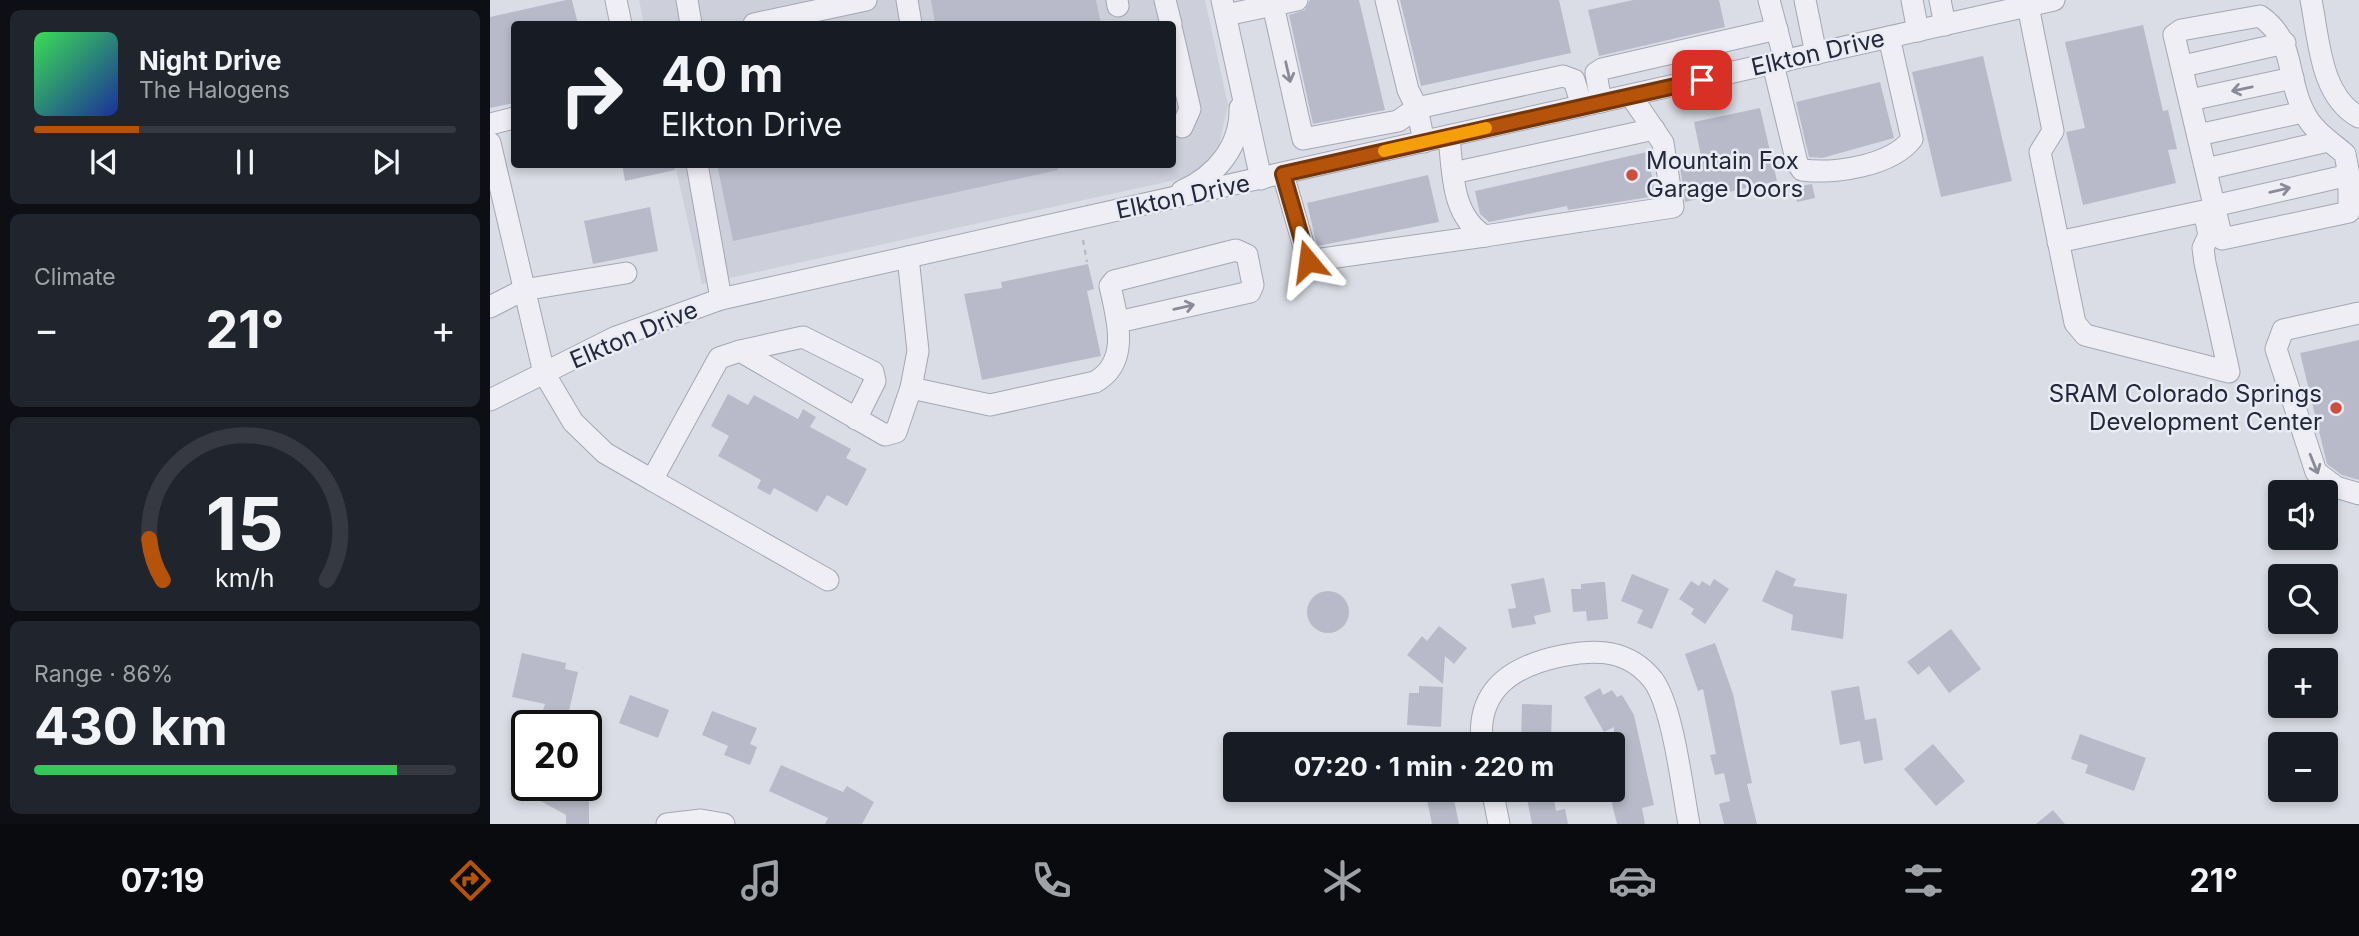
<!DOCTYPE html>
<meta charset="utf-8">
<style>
:root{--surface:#171b24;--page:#20242c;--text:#f1f3f6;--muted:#9ea1a6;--line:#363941;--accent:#b45309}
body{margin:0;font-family:Inter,sans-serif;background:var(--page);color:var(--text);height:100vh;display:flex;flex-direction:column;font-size:26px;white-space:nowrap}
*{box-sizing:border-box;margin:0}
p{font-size:23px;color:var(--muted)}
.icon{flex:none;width:38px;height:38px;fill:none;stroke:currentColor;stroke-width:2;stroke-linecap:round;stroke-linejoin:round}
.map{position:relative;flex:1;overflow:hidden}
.side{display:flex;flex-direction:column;gap:10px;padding:10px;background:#0d0f14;width:490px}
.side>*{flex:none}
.top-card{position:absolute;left:21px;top:21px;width:665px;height:147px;border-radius:7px;box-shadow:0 4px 10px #0003;background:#171b24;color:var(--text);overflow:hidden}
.controls{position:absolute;left:1778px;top:480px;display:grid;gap:14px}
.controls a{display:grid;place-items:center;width:70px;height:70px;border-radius:7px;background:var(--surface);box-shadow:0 4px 10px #0003;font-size:35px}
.speed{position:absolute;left:21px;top:710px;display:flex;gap:14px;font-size:35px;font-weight:700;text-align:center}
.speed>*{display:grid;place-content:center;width:91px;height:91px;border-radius:50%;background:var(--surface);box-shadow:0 4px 10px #0003;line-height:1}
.speed .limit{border:4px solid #111;border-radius:10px;background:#fff;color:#111}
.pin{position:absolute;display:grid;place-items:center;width:60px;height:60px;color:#fff;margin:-30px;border-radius:14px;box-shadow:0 4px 10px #0006}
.me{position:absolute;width:77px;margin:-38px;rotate:344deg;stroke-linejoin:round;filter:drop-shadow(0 0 5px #0008)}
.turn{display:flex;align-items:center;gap:24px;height:147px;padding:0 35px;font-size:32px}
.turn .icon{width:91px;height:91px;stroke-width:2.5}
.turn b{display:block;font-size:49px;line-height:60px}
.big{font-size:52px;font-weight:700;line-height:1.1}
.side .tile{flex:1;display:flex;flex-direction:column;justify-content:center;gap:10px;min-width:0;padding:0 24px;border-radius:10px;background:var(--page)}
.side .dial{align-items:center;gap:0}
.dial svg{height:182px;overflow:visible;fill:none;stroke:var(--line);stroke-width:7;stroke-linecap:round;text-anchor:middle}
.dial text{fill:var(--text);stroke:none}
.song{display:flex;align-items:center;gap:21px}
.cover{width:84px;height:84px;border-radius:10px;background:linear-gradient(135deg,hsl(130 70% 55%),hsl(230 70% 35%))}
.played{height:7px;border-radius:4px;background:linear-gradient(90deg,var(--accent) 25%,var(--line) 25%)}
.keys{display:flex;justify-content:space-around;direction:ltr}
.heat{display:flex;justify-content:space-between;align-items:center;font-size:38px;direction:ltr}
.charge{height:10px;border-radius:5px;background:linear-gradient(90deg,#34c759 86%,var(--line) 0)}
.trip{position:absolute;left:733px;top:732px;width:402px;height:70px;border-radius:7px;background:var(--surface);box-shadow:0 4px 10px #0003;font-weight:700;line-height:70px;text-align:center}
.dock{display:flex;height:112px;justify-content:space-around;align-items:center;background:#090b0e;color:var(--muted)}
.dock .icon{width:49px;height:49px}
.dock .selected{color:var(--accent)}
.dock b{font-size:32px;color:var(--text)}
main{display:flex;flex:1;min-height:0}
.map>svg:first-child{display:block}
.built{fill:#cdcfdb}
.building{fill:#b9bac9}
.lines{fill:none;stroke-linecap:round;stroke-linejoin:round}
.minor-casing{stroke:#a4a7b3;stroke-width:23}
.path{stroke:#babbc4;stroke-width:2.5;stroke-dasharray:5 5;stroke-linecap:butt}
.minor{stroke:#eeeef4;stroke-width:21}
.oneway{stroke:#8a8b98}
.route-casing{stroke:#753606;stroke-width:18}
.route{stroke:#b45309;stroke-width:12}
.slow{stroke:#f59e0b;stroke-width:12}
.poi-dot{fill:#cd4e3e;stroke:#eaecf4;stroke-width:2.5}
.labels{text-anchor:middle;stroke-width:5;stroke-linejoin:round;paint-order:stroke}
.street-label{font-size:24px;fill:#25283c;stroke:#eaecf4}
.poi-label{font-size:24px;fill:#25283c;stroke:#eaecf4;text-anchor:start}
</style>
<main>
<section class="side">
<div class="tile">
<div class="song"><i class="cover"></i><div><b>Night Drive</b><p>The Halogens</p></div></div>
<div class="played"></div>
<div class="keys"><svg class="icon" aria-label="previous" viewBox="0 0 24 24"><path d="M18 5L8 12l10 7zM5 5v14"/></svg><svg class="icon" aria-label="pause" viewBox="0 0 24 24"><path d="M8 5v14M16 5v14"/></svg><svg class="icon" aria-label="next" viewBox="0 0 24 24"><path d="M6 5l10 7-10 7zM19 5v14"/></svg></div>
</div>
<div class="tile"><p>Climate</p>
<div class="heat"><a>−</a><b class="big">21°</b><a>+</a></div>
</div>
<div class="tile dial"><svg viewBox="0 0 100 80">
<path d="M14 69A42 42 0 1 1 86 69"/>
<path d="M14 69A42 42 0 0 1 8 51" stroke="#b45309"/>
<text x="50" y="56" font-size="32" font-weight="700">15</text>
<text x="50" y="72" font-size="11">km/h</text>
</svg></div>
<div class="tile"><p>Range · 86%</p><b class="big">430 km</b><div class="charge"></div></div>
</section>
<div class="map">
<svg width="1869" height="824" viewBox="0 0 1869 824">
<rect width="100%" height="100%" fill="#dbdde6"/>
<polygon class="built" points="149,0 715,0 738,105 729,145 715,165 699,177 212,284 185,165 682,164 682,24 154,24"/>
<g class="building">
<polygon points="76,0 82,0 88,24 24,24 24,103 0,108 0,17"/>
<polygon points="441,0 606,0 611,24 445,24"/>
<polygon points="820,0 869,0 895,110 823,124 799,15 815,10"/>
<polygon points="910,0 1069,0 1081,53 931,86"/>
<polygon points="1143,0 1229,0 1235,27 1109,56 1098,10"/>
<polygon points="1653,25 1673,111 1678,110 1687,149 1678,150 1686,183 1593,205 1576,132 1595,128 1575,42"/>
<polygon points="1493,56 1522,181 1451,197 1422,72"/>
<polygon points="1390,82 1404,138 1332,158 1319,157 1306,102"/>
<polygon points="1270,108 1287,181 1195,202 1190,166 1212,161 1204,122"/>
<polygon points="1157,152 1166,196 1078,210 1077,206 999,222 990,214 985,191"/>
<polygon points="132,164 185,164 185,170 135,181"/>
<polygon points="227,164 568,164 568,170 243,241"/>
<polygon points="938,175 949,222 827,246 817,203"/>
<polygon points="1322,184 1325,198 1307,202 1303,187"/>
<polygon points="160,207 168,251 103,264 94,221"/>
<polygon points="598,264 604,289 597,291 611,356 492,380 474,294 512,288 511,282"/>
<polygon points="1869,340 1869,480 1852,475 1837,464 1810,353"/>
<polygon points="238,394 258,405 264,395 308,419 313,409 326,417 320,427 361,449 356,458 377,469 357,506 337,495 327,512 284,488 280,495 267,488 271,480 228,456 239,436 221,426"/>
<polygon points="1286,570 1306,579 1303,586 1357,594 1353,639 1301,630 1303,615 1272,601"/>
<polygon points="1142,574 1179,589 1162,629 1147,623 1153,610 1131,601"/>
<polygon points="1054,578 1061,612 1044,616 1046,624 1022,628 1018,609 1026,608 1021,584"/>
<polygon points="1224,579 1239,589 1215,624 1201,614 1204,609 1189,599 1201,581 1209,586 1212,581 1220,586"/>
<polygon points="1110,582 1115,582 1118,619 1097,621 1096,611 1083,612 1081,589 1091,589 1091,584"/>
<circle cx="838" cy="612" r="21"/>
<polygon points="949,626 977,648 964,664 955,656 953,684 917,655 932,636 937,641"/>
<polygon points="1461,629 1491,669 1459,693 1439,666 1428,675 1417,662"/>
<polygon points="1225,643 1243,694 1262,783 1257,784 1267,824 1234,824 1229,804 1240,801 1234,773 1225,775 1220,755 1226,754 1213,689 1208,691 1195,654"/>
<polygon points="32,653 76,663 75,669 88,672 78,715 53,710 55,704 22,697"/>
<polygon points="929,686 953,687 951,727 917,725 919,693 929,693"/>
<polygon points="1369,686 1375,720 1386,718 1393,760 1374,764 1370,741 1350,745 1341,691"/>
<polygon points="1110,688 1113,695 1122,690 1127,697 1132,695 1144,715 1164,805 1152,808 1155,824 1127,824 1120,795 1129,793 1124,769 1124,727 1114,732 1094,697"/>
<polygon points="140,695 179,710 168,738 129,723"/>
<polygon points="1032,704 1062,705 1061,741 1031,740"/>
<polygon points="222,711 267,728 260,744 267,747 260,765 234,755 238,746 212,735"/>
<polygon points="1590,734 1656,758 1644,791 1595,773 1598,765 1581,759"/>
<polygon points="1443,744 1475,781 1446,806 1414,769"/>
<polygon points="291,765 353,792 357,786 384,802 372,824 335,824 338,818 279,791"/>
<polygon points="54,786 99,786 99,824 76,824 76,815 47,799"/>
<polygon points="1035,789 1062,789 1066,811 1075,809 1078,824 1042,824"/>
<polygon points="963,795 969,824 942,824 937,800"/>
<polygon points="1563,810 1575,824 1546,824"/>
</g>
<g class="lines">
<g class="minor-casing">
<g id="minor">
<polyline points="126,0 131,24"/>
<polyline points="197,0 201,24"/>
<polyline points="417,0 421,24"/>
<polyline points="627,0 628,6"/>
<polyline points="675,0 681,24"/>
<polyline points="732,0 771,179"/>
<polyline points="1279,0 1295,61"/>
<polyline points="1315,0 1326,54"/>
<polyline points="1422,0 1428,31"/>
<polyline points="1450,0 1455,25"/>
<path d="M1821,0C1829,39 1830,96 1869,117"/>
<polyline points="783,5 813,139 908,121 927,108 918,90 896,0"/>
<polyline points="1538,6 1563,131 1550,152 1585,323 1595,335 1739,372 1715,263 1713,248 1719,235 1714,211 1568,242"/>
<polyline points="736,15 807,0"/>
<path d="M1770,16C1807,42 1795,76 1814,112C1823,131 1840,141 1855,154L1859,175V212L1732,239L1684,35L1691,30Z"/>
<polyline points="264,24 376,0"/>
<polyline points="682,31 700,109 692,127"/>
<path d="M1283,64L1307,163L1312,170C1345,174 1401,166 1422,139L1399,37"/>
<polyline points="1693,66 1795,43"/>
<polyline points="1700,100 1803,78"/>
<polyline points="1111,102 1106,73 1112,69 1287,29"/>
<polyline points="0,124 24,118"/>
<polyline points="1708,135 1813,112"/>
<path d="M959,137C963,172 961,216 995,236L1183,207L1173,143L1141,96"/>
<polyline points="934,142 927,108 1073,76 1084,80 1092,106"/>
<polyline points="0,143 54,373 83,422 115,453 162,480"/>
<polyline points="207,164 231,299"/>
<polyline points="1716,169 1838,141"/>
<polyline points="963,173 1164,129"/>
<polyline points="793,174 818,261 995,236"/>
<path d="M692,191C726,176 751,146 750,108"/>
<polyline points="1724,206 1859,175"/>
<polyline points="0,307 33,290 136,273"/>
<polyline points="1869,313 1793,330 1786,349 1826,472 1846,487 1869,494"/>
<polyline points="250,351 313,337 383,372 385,381 366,419"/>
<path d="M421,388L500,405L605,382C641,362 627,318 620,286L624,281L746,250L757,255L763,285L760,292L628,322"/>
<polyline points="0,400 126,337 231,299 1564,0"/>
<polyline points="338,580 162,480 229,358 250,351 395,435 406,432 421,388 428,351 418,257"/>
<path d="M992,744C986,689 1023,666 1071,656C1107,649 1138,649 1163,680C1183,707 1192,788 1199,824"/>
<polyline points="1002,789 1009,824"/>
<polyline points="177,824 211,820 234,824"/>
</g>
</g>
<polyline class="path" points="593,240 597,262"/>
<use href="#minor" class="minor"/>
</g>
<defs><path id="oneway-shaft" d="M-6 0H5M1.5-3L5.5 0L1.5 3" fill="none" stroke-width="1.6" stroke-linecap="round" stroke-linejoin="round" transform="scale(1.75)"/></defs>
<g class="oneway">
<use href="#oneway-shaft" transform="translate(798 72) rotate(77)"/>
<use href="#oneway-shaft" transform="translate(1752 89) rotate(168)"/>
<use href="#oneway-shaft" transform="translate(1790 190) rotate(-13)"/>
<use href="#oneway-shaft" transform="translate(694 307) rotate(-13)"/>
<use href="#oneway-shaft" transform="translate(1824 464) rotate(68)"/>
</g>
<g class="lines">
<g class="route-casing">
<polyline id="route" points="818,261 793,174 1212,80"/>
</g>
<use href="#route" class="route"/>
<polyline class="slow" points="894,151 996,128"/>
</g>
<g class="poi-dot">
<circle cx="1142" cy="175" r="7"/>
<circle cx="1846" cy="408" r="7"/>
</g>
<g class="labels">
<g class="street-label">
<text transform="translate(1328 53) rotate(-13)" y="8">Elkton Drive</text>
<text transform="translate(693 197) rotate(-12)" y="8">Elkton Drive</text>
<text transform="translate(144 335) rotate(-23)" y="8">Elkton Drive</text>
</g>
<g class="poi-label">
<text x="1156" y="169">Mountain Fox<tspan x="1156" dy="28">Garage Doors</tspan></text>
<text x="1832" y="402" text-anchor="end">SRAM Colorado Springs<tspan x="1832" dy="28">Development Center</tspan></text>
</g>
</g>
</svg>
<div class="controls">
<a><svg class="icon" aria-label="sound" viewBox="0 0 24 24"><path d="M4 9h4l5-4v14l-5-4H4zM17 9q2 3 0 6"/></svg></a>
<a><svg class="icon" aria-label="search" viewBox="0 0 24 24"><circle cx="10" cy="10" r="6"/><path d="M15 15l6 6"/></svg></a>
<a>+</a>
<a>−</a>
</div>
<div class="speed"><div class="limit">20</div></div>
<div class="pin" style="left:1212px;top:80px;background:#d93025"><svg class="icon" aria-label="arrive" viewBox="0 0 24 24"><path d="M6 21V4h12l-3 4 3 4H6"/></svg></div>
<svg class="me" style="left:818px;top:261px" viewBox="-20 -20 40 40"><path d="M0-17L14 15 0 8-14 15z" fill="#b45309" stroke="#fff" stroke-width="4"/></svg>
<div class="trip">07:20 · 1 min · 220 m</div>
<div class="top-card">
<div class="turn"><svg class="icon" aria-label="right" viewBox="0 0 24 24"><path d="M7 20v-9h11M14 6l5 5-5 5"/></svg><div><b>40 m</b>Elkton Drive</div></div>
</div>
</div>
</main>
<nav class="dock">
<b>07:19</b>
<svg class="icon selected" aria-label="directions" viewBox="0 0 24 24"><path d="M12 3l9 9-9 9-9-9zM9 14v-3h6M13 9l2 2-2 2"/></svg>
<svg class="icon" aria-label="music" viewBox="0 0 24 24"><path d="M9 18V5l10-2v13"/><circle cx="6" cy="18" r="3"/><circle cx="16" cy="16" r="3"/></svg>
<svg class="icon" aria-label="phone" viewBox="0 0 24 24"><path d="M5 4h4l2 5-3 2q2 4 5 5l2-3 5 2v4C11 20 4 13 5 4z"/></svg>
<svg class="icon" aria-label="climate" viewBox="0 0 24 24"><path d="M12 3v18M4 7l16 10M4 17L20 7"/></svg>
<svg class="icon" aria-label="car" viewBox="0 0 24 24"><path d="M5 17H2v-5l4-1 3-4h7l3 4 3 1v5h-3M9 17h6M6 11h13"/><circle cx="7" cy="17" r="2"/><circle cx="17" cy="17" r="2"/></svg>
<svg class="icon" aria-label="filters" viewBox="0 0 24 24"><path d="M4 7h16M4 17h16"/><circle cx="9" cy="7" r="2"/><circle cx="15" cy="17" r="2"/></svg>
<b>21°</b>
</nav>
